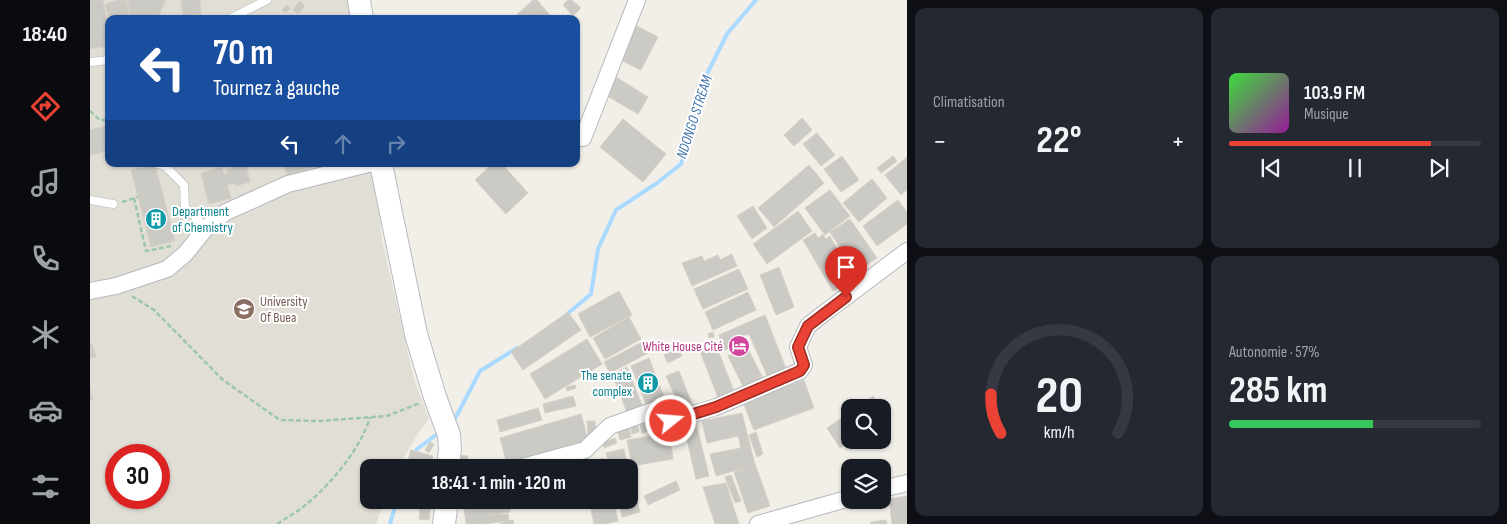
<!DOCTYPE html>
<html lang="fr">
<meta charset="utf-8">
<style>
:root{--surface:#171b24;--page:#242831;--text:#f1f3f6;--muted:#9ea1a6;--line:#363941;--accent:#ea4335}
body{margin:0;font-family:"Sofia Sans Condensed",sans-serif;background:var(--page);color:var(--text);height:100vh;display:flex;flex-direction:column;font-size:19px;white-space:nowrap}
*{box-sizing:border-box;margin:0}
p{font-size:16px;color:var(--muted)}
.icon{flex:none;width:28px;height:28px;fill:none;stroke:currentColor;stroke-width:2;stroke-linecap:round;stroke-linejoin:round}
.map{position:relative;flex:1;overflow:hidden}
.sheet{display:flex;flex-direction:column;gap:8px;padding:8px;background:#0d0f14;width:600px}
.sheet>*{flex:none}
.hud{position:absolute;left:15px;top:15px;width:475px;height:152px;border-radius:10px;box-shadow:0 1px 4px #0004;background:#1a4fa0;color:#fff;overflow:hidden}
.buttons{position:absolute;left:751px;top:399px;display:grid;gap:10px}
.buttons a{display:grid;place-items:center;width:50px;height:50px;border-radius:10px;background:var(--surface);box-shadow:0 1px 4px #0004;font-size:25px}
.speed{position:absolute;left:15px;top:444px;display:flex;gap:10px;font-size:25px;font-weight:700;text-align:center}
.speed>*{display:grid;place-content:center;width:65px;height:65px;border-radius:50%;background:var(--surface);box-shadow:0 1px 4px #0004;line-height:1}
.speed .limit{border:8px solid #d22;background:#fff;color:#111}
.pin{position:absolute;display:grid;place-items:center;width:42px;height:42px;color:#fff;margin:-51px -21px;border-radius:50% 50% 50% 0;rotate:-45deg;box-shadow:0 0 5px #0007}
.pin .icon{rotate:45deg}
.me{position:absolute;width:55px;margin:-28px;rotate:73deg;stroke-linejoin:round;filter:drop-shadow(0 0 4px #0008)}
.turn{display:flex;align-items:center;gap:18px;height:105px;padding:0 25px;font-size:22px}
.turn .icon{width:65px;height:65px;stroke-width:2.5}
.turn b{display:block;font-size:35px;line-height:42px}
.lanes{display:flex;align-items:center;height:48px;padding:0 25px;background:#0003;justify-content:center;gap:25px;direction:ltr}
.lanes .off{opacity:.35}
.big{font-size:38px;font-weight:700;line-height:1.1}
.sheet .widget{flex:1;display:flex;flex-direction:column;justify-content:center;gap:8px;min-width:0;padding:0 18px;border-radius:10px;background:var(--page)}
.sheet .dial{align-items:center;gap:0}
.dial svg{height:130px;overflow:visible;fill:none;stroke:var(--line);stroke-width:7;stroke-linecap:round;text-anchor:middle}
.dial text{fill:var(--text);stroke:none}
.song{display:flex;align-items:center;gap:15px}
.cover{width:60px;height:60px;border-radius:8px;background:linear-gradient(135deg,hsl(120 70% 55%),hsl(300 70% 35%))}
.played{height:5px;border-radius:2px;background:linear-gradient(90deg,var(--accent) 80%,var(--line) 80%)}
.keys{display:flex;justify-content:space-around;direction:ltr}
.heat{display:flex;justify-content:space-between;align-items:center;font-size:28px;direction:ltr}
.charge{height:8px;border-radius:4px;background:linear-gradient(90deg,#34c759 57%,var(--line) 0)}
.sheet .tiles{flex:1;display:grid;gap:8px;grid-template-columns:repeat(2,1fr)}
.trip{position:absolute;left:270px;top:459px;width:278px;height:50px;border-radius:10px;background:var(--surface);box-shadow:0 1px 4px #0004;font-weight:700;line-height:50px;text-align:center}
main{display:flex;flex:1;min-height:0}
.menu{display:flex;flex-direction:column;width:90px;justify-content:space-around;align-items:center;background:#090b0e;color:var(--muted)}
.menu .icon{width:35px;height:35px}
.menu .on{color:var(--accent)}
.menu b{font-size:22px;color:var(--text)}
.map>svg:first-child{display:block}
.education{fill:#e1ded6;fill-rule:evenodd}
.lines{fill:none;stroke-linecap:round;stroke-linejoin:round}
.stream{stroke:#aadaff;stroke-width:4}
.building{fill:#cccac5;stroke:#d6d1c6}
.lane-casing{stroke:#b5b8bc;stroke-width:9}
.street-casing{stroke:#b5b8bc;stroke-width:18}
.secondary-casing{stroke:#b6babf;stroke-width:24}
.path{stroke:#9cc7a9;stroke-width:2.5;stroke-dasharray:5 2.5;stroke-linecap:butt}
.lane{stroke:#fff;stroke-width:8}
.street{stroke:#fff;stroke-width:16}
.secondary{stroke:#fff;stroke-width:22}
.route-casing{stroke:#982c22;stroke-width:12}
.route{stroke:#ea4335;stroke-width:9}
.labels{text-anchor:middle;stroke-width:4;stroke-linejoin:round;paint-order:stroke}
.culture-label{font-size:14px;fill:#0d838f;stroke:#fff;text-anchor:start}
.education-label{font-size:14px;fill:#785e54;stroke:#fff;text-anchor:start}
.hotel-label{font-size:14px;fill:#b23c85;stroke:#fff;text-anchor:end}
.water-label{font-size:15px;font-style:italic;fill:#4174aa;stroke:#fff}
</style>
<main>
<nav class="menu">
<b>18:40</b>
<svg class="icon on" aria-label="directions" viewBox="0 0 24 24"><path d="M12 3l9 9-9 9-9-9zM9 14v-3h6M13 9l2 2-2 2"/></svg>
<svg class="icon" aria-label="music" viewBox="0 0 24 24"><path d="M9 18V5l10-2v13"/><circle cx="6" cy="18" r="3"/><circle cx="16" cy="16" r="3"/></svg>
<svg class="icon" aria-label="phone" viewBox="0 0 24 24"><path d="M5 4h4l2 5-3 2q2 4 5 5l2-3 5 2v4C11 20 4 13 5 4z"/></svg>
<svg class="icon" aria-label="climate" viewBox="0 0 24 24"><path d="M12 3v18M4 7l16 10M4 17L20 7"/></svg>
<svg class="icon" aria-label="car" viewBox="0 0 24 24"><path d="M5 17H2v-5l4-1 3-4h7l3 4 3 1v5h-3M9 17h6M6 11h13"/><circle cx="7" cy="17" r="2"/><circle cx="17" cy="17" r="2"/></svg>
<svg class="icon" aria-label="filters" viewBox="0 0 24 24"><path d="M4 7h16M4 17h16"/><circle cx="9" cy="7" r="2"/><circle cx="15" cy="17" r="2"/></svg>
</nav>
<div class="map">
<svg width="817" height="524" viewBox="0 0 817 524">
<rect width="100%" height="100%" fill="#f1efe8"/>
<path class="education" d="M0,0H258L262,19H19V164H284L292,240L324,379L339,419L327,435L308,467L279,468V500H295L286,524H0ZM26,455H69V498H26Z"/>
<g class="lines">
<g class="stream">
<polyline points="476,315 501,294 508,249 526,210 567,183 591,164 617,74 637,34 666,0"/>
<polyline points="362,421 366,417 390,371 427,348"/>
<polyline points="325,456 327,449 350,432"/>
<polyline points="300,524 307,500"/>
</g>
</g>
<g class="building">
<polygon points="0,0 13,0 19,31 19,46 0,49"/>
<polygon points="28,0 36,0 41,19 19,19 15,4"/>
<polygon points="37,0 76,0 67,19 42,19"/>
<polygon points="91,0 110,0 111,14 93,16"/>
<polygon points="443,0 447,0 463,19 422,19"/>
<polygon points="478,0 482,0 491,8 483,16 473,5"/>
<polygon points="210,1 215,6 208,14 203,10"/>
<polygon points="197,5 200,9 195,13 192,10"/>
<polygon points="543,24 568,37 551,70 525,57"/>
<polygon points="518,72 558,97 548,114 507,90"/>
<polygon points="712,118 722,130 704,146 694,135"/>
<polygon points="533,119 576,154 553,182 510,147"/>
<polygon points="19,125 19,150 0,156 0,130"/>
<polygon points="727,133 745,155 731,166 713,144"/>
<polygon points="752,156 769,180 751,192 734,169"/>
<polygon points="803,156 807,161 791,173 787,168"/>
<polygon points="817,157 817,190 811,195 795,175"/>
<polygon points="65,164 85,241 61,247 41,170"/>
<polygon points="141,164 156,164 160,182 146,186 145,183 137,185 141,198 119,204 111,173 132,167 134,174 138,173 137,169 142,168"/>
<polygon points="193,164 230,164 230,165 197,175"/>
<polygon points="402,164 412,164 438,193 416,214 385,180"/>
<polygon points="719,165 734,183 684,227 668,208"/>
<polygon points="782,179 797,198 769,222 753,203"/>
<polygon points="740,190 760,216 735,235 715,208"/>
<polygon points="808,200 817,212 817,224 787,246 773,226"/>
<polygon points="663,206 677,228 662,239 647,216"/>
<polygon points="708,211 722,231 677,264 663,244"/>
<polygon points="760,219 787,258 766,272 740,232"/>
<polygon points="725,233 728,238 733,234 736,239 740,236 764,279 743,291 713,240"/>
<polygon points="642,254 647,266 602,286 592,263 612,256 614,261 628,255 630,260"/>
<polygon points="689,267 704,307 686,315 670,275"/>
<polygon points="649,269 658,289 613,309 604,289"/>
<polygon points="529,291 542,315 500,337 488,314"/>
<polygon points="658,292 666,310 623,330 615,312"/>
<polygon points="478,312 491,330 433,370 421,352"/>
<polygon points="675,315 697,371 679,380 659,334 643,338 645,346 635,350 629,335"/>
<polygon points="539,317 551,339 515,359 503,338"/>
<polygon points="623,332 624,337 619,338 618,334"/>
<polygon points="497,339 512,364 455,399 440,374"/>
<polygon points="624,340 645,394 629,400 608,346"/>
<polygon points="554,341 560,352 520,373 514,362"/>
<polygon points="2,343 6,357 0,358 0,344"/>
<polygon points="657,347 674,380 655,390 638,356"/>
<polygon points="588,348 592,356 578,363 574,355"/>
<polygon points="559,358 575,400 557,407 541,366"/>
<polygon points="537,367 553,408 538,415 522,374"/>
<polygon points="589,371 604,409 593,413 576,376"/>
<polygon points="714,380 724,408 664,430 653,402"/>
<polygon points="485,385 486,388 477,391 476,387"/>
<polygon points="0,386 3,400 0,400"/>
<polygon points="483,396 486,406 455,413 453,404"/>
<polygon points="783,396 791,408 766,408"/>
<polygon points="448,408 452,420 410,432 407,420"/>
<polygon points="760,412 761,440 750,448 737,428"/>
<polygon points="652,413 665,465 626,476 620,454 651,448 648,436 617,443 612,421"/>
<polygon points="491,414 498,440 417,464 410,438"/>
<polygon points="562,417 565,430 552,433 549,420"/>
<polygon points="605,419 619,476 606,479 593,422"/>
<polygon points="497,421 505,421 506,434 498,435"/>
<polygon points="547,422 549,432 542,434 540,424"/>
<polygon points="539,428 541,437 530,440 528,431"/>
<polygon points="666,432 673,454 667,457 659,435"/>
<polygon points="579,433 583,459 542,466 537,440"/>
<polygon points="525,438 527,443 514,448 512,443"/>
<polygon points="340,442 344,444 339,453 335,450"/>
<polygon points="534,449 538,468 520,468 516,453"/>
<polygon points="321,450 343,456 340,468 316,467"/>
<polygon points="365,455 378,456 378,464 365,463"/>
<polygon points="514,458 517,468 492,468 491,463"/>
<polygon points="665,464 680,506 658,513 644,472"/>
<polygon points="539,469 550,512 532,517 528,500 539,500"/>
<polygon points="641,475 651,501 645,503 635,477"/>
<polygon points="586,481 590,490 558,505 554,496"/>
<polygon points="636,483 649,524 625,524 613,487"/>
<polygon points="817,496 817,524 802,524 799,499"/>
<polygon points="310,500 334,500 333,506"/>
<polygon points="373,500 419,500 420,512 398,515 418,514 419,521 394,524 376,524"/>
<polygon points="499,500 524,500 528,521 515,524 504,524"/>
<polygon points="330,509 340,509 339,520 329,519"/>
<polygon points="423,520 424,524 411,524 410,523"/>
<polygon points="796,520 797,524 781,524 781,522"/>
</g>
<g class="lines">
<g class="lane-casing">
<g id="lane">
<polyline points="139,19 177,0"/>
<polyline points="0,62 19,60"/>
<polyline points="68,164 75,166 94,185 95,207 116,228"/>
<polyline points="0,200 23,204"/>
</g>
</g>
<g class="street-casing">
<g id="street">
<polyline points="493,138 547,0"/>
<polyline points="0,291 26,286 77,269 95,254 116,228 136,212 198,184 278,164"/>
<polyline points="429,468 495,450 520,426 573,407 581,421 626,407 710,371 714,365 708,347 718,326 729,317 817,251"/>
<polyline points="792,489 817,483"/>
<polyline points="668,524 760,498"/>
</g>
</g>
<g class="secondary-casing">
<g id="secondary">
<polyline points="269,0 272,19"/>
<polyline points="291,164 326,334 345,397 359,435 360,449 358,468"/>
<polyline points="354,524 357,500"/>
</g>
</g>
<g class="path">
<polyline points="0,111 10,120 19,120"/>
<polyline points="44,198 56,251 81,246"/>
<polyline points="32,202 48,197"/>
<polyline points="42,296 64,310 133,380 190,420 229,421 297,416 330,403"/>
<path d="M187,524C198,517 210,510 219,502C242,483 272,446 280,417"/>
</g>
<use href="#lane" class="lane"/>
<use href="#street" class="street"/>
<use href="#secondary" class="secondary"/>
</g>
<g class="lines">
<g class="route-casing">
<polyline id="route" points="581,421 626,407 710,371 714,365 708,347 718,326 756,297"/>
</g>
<use href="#route" class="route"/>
</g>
<defs>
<g id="building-disc" transform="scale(1.125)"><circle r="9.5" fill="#0f9aa8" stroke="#fff"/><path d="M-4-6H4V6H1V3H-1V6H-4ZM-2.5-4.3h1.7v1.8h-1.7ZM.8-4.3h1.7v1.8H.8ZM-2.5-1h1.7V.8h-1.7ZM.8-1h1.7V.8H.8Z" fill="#fff"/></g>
<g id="university-disc" transform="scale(1.125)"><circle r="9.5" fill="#8d6e63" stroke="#fff"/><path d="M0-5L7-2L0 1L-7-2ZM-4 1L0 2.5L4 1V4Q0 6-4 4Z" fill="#fff"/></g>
<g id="hotel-disc" transform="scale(1.125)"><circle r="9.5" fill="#d1479c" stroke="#fff"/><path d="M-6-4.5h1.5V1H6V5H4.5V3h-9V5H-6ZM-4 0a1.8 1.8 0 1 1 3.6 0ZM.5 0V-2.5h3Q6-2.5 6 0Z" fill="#fff"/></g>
</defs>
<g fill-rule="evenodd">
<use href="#building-disc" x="66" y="219"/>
<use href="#university-disc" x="154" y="309"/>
<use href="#hotel-disc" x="649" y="346"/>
<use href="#building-disc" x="558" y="383"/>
</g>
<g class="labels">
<g class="culture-label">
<text x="82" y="216">Department<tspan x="82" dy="16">of Chemistry</tspan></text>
<text x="542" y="380" text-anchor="end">The senate<tspan x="542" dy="16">complex</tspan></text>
</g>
<g class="education-label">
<text x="170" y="306">University<tspan x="170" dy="16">Of Buea</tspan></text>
</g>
<g class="hotel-label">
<text x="633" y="351">White House Cité</text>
</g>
<g class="water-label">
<text transform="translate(604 117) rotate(-72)" y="5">NDONGO STREAM</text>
</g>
</g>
</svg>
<div class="buttons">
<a><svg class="icon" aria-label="search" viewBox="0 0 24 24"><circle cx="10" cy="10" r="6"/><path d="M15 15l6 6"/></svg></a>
<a><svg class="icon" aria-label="layers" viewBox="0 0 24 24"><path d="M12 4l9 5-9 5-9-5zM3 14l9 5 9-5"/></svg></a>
</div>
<div class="speed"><div class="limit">30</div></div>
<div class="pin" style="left:756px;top:297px;background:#d93025"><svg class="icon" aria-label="arrive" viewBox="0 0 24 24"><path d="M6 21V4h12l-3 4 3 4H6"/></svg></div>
<svg class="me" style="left:581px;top:421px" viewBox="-20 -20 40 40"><circle r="17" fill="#ea4335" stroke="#fff" stroke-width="3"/><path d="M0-11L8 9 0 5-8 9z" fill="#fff"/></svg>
<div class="trip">18:41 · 1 min · 120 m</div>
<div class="hud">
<div class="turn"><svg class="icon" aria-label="left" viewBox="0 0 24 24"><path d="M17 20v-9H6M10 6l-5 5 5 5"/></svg><div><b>70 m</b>Tournez à gauche</div></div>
<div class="lanes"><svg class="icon" aria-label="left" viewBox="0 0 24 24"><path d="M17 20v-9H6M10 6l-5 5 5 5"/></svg><svg class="icon off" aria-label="ahead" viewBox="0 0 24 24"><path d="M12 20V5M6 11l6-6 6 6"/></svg><svg class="icon off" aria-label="right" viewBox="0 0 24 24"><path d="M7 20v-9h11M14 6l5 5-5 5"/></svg></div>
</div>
</div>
<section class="sheet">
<div class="tiles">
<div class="widget"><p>Climatisation</p>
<div class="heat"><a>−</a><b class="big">22°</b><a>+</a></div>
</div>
<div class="widget">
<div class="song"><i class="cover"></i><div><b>103.9 FM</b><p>Musique</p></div></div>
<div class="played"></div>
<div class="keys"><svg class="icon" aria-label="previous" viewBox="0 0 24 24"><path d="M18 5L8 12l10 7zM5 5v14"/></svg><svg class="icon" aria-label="pause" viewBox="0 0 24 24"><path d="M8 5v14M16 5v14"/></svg><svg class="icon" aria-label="next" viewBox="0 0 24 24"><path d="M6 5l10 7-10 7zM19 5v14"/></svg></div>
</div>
<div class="widget dial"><svg viewBox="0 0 100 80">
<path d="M14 69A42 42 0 1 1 86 69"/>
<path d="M14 69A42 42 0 0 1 8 45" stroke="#ea4335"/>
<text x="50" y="56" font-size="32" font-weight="700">20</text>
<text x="50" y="72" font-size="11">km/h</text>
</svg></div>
<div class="widget"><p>Autonomie · 57%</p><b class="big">285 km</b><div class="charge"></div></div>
</div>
</section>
</main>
